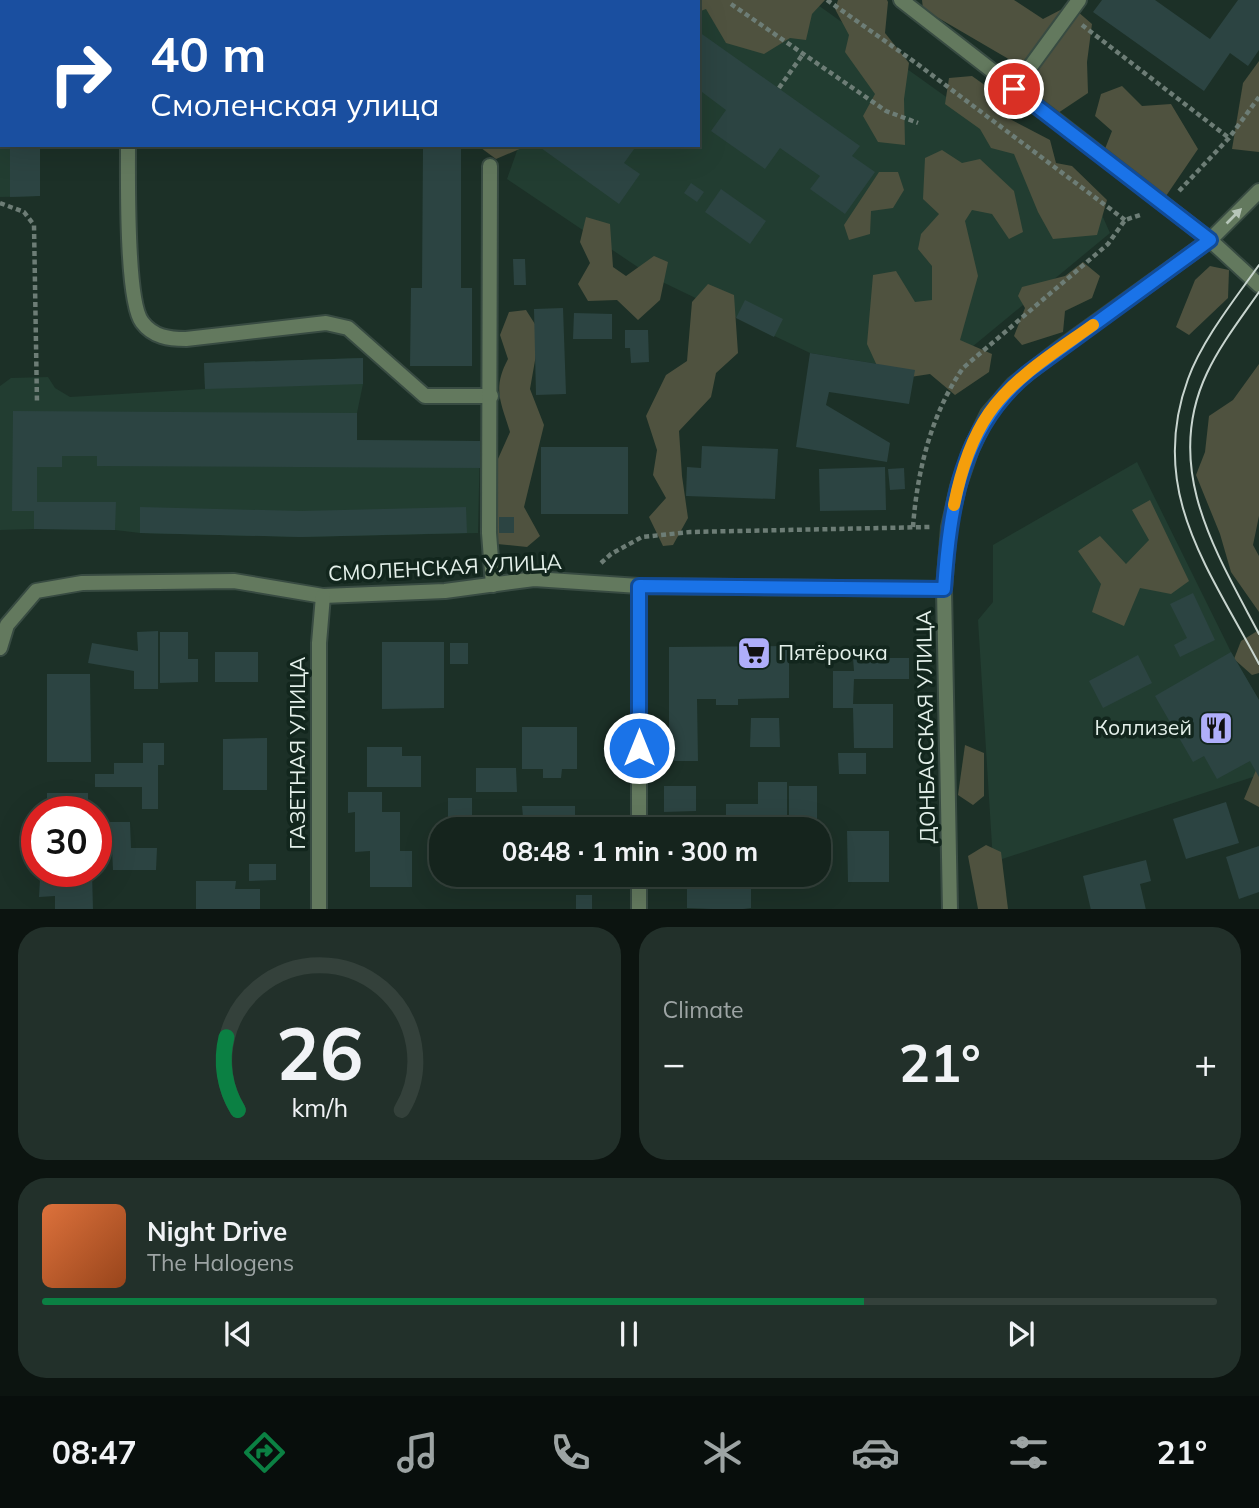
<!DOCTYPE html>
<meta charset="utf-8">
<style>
:root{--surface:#15241d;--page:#22302a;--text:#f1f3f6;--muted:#9da4a4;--line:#34413b;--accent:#0b8043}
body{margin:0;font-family:Mulish,sans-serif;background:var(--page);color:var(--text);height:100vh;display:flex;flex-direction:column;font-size:26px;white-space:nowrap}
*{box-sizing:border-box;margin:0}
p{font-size:23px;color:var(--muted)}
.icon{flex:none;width:38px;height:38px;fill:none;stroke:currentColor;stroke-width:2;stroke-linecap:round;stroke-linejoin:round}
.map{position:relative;height:909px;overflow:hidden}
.drawer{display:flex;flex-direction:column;gap:18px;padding:18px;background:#0c1410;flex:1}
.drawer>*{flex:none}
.hud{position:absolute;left:0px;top:0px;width:700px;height:147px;box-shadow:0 7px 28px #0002,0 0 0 2px var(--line);background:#1a4fa0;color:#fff;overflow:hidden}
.speed{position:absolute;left:21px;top:796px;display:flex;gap:14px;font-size:35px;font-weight:700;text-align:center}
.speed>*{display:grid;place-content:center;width:91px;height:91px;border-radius:50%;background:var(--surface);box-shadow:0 7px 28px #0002,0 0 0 2px var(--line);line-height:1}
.speed .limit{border:10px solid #d22;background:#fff;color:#111}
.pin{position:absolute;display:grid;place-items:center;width:60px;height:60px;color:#fff;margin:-30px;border:4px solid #fff;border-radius:50%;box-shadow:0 2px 7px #0007}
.me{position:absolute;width:77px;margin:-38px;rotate:0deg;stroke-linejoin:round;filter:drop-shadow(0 0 5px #0008)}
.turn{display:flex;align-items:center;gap:24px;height:147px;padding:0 35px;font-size:32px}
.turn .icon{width:91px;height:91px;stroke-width:2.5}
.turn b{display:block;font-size:49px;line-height:60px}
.big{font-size:52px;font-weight:700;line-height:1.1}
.drawer .tile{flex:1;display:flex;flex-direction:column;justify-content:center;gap:10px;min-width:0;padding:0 24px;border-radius:28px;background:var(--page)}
.drawer .dial{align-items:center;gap:0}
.dial svg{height:182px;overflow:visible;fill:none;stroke:var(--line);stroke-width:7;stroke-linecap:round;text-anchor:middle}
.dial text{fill:var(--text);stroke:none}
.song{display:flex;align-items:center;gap:21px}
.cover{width:84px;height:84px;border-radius:10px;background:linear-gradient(135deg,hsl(20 70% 55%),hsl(20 70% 35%))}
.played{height:7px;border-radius:4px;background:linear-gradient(90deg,var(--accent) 70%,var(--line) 70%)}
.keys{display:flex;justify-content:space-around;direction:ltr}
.heat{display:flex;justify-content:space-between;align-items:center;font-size:38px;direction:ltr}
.drawer .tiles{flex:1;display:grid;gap:18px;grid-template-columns:1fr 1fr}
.tile:last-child{grid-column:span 2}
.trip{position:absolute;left:429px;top:817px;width:402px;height:70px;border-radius:28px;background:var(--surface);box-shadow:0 7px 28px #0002,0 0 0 2px var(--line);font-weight:700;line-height:70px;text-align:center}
.dock{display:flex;height:112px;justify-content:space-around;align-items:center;background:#080e0c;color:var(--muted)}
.dock .icon{width:49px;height:49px}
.dock .current{color:var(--accent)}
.dock b{font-size:32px;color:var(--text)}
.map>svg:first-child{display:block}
.built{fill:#223d31}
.green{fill:#4f523f}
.building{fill:#2c4442}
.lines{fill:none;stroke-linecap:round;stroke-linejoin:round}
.service-casing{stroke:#384b42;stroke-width:18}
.minor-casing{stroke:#384b42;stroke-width:18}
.tertiary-casing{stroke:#384b42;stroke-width:18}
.path{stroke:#6d7d76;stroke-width:4.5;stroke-dasharray:5 3.5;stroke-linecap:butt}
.service{stroke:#63795e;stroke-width:14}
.minor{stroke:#63795e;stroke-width:14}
.tertiary{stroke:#63795e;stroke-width:14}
.tram{stroke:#c8d5cf;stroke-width:2}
.oneway{fill:#b7c6b9}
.route-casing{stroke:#114b97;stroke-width:18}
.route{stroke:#1a73e8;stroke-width:12}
.slow{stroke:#f59e0b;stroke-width:12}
.labels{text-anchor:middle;stroke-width:7;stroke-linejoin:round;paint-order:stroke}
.street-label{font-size:21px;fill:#e4f0ea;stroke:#12261d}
.poi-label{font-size:21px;fill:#e4f0ea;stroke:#12261d;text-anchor:start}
</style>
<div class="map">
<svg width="1259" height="910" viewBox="0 0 1259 910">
<rect width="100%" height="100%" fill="#1c3027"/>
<g class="built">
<polygon points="0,0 38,0 2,2 2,145 40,145 40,196 0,197"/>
<polygon points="304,0 423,0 425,2 306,2"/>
<polygon points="582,0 811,0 1098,206 1110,233 949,366 915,370 810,353 654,278 507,179 519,145 698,145 698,2 581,2"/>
<polygon points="363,358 363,384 357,413 357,440 480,441 478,533 300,537 140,533 115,530 34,529 0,530 0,386 11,378 48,377 55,388 70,397 205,389 204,363"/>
<polygon points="1137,462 1231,652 1259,700 1259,775 993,862 978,620 993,602 993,545"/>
</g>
<g class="green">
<polygon points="631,0 825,0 812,14 806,40 790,38 764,54 726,43 706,9 698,12 698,2 630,2"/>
<polygon points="838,0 887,0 888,2 885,33 909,63 904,99 905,145 878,142 863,116 875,94 845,52 849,35 835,9"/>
<polygon points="922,0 1014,0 1043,19 1070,5 1092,24 1087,62 1088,93 1058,113 1026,92 1019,65 923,9"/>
<polygon points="1259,61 1259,152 1232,149 1243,83"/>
<polygon points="972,76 1007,101 1008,118 1050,140 1056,163 1072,166 1107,200 1097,235 1053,239 1038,212 1014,154 991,148 980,129 945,104 949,78"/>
<polygon points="1122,86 1142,106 1171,104 1198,149 1166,196 1142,195 1099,164 1112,131 1095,116 1101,94"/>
<polygon points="477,145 523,145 522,148 496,159"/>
<polygon points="942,150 962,163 980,159 1014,191 1023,232 1009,239 992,214 972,210 965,221 978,276 960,340 992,354 989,372 955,395 930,374 884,381 867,344 873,275 896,271 915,302 932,300 932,266 918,249 921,234 939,214 923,199 925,158"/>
<polygon points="879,172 898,172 904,190 893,208 871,211 870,234 849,240 844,225"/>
<polygon points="586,217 610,224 613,267 626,276 654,256 668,262 660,300 638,320 617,300 588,301 578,284 590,263 580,242"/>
<polygon points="1083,262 1100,276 1092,298 1065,311 1063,332 1022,345 1014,336 1025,308 1018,296 1022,287 1065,276"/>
<polygon points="1210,266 1229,270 1228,298 1189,335 1176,327 1195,280"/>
<polygon points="708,284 734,295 738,353 716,373 711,397 679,431 682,476 688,518 673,545 663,546 649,517 666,498 653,475 657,450 646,416 666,375 687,361 692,302"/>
<path d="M526,310L540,332L530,389L544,425L524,507L540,536L527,547L497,544L486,523L498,501L493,470L510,432C501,402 492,389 508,359L500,335L509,312Z"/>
<polygon points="1259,364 1259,516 1253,545 1259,556 1259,612 1231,572 1220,534 1196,475 1205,452 1209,416 1233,400"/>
<polygon points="1150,500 1189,581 1171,594 1140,588 1124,626 1092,612 1101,584 1078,551 1100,536 1126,564 1149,540 1132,510"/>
<polygon points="1259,630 1259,673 1252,675 1234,659 1241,641"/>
<polygon points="965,745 984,753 984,796 973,805 958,795"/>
<polygon points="1259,763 1259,807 1244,799"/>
<polygon points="986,845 1001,852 1008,909 978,909 968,856"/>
</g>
<g class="building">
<polygon points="1102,0 1155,0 1210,39 1238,0 1259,0 1259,50 1248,66 1230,53 1204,91 1093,12"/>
<polygon points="699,32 860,146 852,156 875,172 845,214 810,189 820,176 780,148 765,169 711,131 726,110 698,89"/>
<polygon points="10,145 40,145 40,196 10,197"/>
<polygon points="543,145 637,145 624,163 640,174 619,204 541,148"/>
<polygon points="423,147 461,147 461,288 472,288 472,366 410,366 411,288 422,288"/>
<polygon points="691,183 704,192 697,202 684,193"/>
<polygon points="721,189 766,221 750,244 705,212"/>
<polygon points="513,259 525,259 526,285 514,285"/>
<polygon points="745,300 783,319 774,337 736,318"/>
<polygon points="563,308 566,394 536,395 534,309"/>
<polygon points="574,313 612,314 612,339 573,339"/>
<polygon points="625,330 648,330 649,362 631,363 630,348 625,348"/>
<polygon points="810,353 915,370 909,404 829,392 826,405 890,443 887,462 796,447"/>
<polygon points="363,358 363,384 205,389 204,363"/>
<polygon points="13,411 357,413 357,440 480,441 480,468 97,466 97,456 62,456 62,467 37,467 37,502 116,502 115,530 34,529 34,511 12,511"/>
<polygon points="702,446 778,449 775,499 686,496 687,467 701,468"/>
<rect x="541" y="447" width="87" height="67"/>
<polygon points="885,467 886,510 820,511 819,469"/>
<polygon points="904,468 905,489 890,490 888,469"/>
<polygon points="140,507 301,511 466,507 467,533 300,537 140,533"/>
<rect x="499" y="517" width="15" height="16"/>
<polygon points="1193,593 1215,640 1180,657 1174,645 1187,638 1170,604"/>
<polygon points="158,631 158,689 134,689 134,671 88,663 92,643 138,651 137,632"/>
<polygon points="160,632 188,632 188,659 198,659 198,682 160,683"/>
<polygon points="382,642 444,642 444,708 382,709"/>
<rect x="450" y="643" width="18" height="21"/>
<polygon points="789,646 789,698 738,699 738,705 716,705 716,699 697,699 698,761 669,761 669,647"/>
<rect x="215" y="652" width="43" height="30"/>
<polygon points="1231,652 1259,700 1259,777 1250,761 1217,779 1204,756 1193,762 1155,696"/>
<polygon points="1138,655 1152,683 1103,708 1089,681"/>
<polygon points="853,658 909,658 909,679 854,679 853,704 893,704 893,748 854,748 853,708 833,708 833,671 854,671"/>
<polygon points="47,674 90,674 91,762 47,762"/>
<polygon points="751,718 779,718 780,747 750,747"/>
<polygon points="522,727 577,727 577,769 562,769 561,778 543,778 543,769 522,769"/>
<polygon points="267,738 267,790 223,790 223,739"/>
<polygon points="143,743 164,743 164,765 158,765 158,809 142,809 142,787 95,787 95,774 114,774 114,763 143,763"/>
<polygon points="367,747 402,747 402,756 421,756 421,787 367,787"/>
<polygon points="838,753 866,753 866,774 839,774"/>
<polygon points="476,768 516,768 517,792 476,792"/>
<polygon points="758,782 787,782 787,830 758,830 758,825 751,825 751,830 726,830 726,804 758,804"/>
<polygon points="664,786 696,786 696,811 664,812"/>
<rect x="789" y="786" width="28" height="44"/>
<polygon points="348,792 382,792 382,812 400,812 400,851 412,851 412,887 370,887 370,851 355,852 355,812 348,813"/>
<polygon points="47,793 88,793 88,810 84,810 84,812 47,812"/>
<rect x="448" y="798" width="24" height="32"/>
<polygon points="1226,802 1239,843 1186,859 1173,819"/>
<polygon points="522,806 575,806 575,830 495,830 495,817 523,817"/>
<polygon points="96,822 130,822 131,848 157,848 156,870 113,870 112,848 96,848"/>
<polygon points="847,831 889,831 889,882 848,882"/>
<polygon points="1259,846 1259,892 1239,899 1226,857"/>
<polygon points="1146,860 1151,881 1140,884 1146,910 1091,910 1083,876"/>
<polygon points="249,864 276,864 276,880 249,881"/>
<polygon points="55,872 92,872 93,910 55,910 55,896 39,897 40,879 55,879"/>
<polygon points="687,875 751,875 751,908 736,910 687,908"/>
<rect x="758" y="875" width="29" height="7"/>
<rect x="789" y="875" width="14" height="6"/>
<polygon points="196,881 236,881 235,889 260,889 260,910 196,909"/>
<rect x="576" y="895" width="16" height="15"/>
</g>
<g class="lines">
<g class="service-casing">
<g id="service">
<polyline points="127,0 127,2"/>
<polyline points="1014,89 1079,0"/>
<path d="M128,145C128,178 126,301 142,322C153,337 169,339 186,339L326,323L348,328L425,396H491"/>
<polyline points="490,166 489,533 493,585"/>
</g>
</g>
<g class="minor-casing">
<g id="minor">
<polyline points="1210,240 1259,285"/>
<polyline points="639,586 639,830"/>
<polyline points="0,648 7,625 36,591 82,583 234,581 323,596 445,591 534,579 639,586 944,589"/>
<polyline points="639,875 639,910"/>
<polyline points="319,910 319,643 323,596"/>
</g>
</g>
<g class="tertiary-casing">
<g id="tertiary">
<polyline points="901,0 1210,240"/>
<polyline points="950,910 944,589 949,527 958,487 971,449 988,414 1014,384 1059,349 1210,240 1259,191"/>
</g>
</g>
<g class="path">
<polyline points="827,0 916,63 1125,220"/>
<polyline points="731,4 886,111 918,123"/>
<polyline points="1082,25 1229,138"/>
<polyline points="779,88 803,54"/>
<polyline points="1179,191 1229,138 1259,97"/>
<polyline points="0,203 24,212 34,225 37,403"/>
<path d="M913,527C917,472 931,414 963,368L1108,244L1125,220L1143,214"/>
<polyline points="601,563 611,554 642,537 690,532 930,527"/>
</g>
<use href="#service" class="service"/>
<use href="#minor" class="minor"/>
<use href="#tertiary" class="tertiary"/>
<g class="tram">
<path d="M1259,265C1235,299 1202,340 1188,379C1147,491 1209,569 1259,664"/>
<path d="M1259,292C1241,318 1220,345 1207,373C1162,468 1216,552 1259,634"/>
</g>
</g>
<defs><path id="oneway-solid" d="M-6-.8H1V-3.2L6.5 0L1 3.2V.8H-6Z" transform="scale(1.75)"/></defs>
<use class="oneway" href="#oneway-solid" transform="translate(1234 216) rotate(-45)"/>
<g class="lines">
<g class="route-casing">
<path id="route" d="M639,748V586L944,589C950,506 961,427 1029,372L1210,240L1014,89"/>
</g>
<use href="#route" class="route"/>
<path class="slow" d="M954,505C960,475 971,439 989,413C1015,376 1057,351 1093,325"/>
</g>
<defs>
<g id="supermarket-square" transform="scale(1.75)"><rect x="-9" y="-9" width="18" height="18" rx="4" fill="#afaefa" stroke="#12261d"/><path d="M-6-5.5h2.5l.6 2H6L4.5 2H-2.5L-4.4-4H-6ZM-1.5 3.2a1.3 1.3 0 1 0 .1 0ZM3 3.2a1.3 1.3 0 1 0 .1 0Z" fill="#111"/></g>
<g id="restaurant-square" transform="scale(1.75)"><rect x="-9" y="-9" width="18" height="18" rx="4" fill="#afaefa" stroke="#12261d"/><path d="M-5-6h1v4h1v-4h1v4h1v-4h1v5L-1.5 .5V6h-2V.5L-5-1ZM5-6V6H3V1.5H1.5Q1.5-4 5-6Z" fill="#111"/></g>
</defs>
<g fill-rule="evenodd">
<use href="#supermarket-square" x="754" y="653"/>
<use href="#restaurant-square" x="1216" y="728"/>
</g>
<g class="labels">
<g class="street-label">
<text transform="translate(445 568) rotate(-3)" y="7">СМОЛЕНСКАЯ УЛИЦА</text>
<text transform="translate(926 727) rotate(-91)" y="7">ДОНБАССКАЯ УЛИЦА</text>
<text transform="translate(298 753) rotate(-90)" y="7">ГАЗЕТНАЯ УЛИЦА</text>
</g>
<g class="poi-label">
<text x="778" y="660">Пятёрочка</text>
<text x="1192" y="735" text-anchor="end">Коллизей</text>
</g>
</g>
</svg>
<div class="speed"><div class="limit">30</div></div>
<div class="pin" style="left:1014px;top:89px;background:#d93025"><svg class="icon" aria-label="arrive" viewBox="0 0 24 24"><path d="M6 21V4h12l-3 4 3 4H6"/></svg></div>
<svg class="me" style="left:639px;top:748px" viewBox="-20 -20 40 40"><circle r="17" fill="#1a73e8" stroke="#fff" stroke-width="3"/><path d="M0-11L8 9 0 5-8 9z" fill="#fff"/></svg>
<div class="trip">08:48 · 1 min · 300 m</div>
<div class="hud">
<div class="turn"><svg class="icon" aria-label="right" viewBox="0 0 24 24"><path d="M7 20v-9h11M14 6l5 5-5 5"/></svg><div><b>40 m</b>Смоленская улица</div></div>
</div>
</div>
<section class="drawer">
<div class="tiles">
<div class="tile dial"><svg viewBox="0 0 100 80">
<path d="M14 69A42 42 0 1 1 86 69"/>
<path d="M14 69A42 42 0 0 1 9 37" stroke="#0b8043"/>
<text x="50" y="56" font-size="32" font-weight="700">26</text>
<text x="50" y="72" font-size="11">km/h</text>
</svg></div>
<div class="tile"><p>Climate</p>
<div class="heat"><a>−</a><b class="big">21°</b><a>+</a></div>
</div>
<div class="tile">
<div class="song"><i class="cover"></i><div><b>Night Drive</b><p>The Halogens</p></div></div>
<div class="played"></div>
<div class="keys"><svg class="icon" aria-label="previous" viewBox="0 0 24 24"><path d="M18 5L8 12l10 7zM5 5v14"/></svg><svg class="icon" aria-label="pause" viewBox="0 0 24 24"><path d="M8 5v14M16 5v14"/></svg><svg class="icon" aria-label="next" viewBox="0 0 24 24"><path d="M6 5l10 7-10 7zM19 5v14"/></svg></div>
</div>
</div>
</section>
<nav class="dock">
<b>08:47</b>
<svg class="icon current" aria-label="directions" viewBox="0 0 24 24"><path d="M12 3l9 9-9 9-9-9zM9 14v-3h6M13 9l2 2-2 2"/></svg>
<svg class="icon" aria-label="music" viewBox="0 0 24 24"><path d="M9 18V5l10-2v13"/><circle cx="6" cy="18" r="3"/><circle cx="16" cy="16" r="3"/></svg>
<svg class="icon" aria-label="phone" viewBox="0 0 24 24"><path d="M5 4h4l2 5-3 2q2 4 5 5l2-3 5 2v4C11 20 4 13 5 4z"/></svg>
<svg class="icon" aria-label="climate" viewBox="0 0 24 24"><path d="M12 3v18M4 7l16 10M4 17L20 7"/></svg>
<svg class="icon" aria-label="car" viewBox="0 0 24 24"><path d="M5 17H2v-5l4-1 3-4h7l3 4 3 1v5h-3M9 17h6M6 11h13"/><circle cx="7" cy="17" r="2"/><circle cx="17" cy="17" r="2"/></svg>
<svg class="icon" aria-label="filters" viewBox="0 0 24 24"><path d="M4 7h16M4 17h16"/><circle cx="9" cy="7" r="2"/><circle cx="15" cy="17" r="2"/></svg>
<b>21°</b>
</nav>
